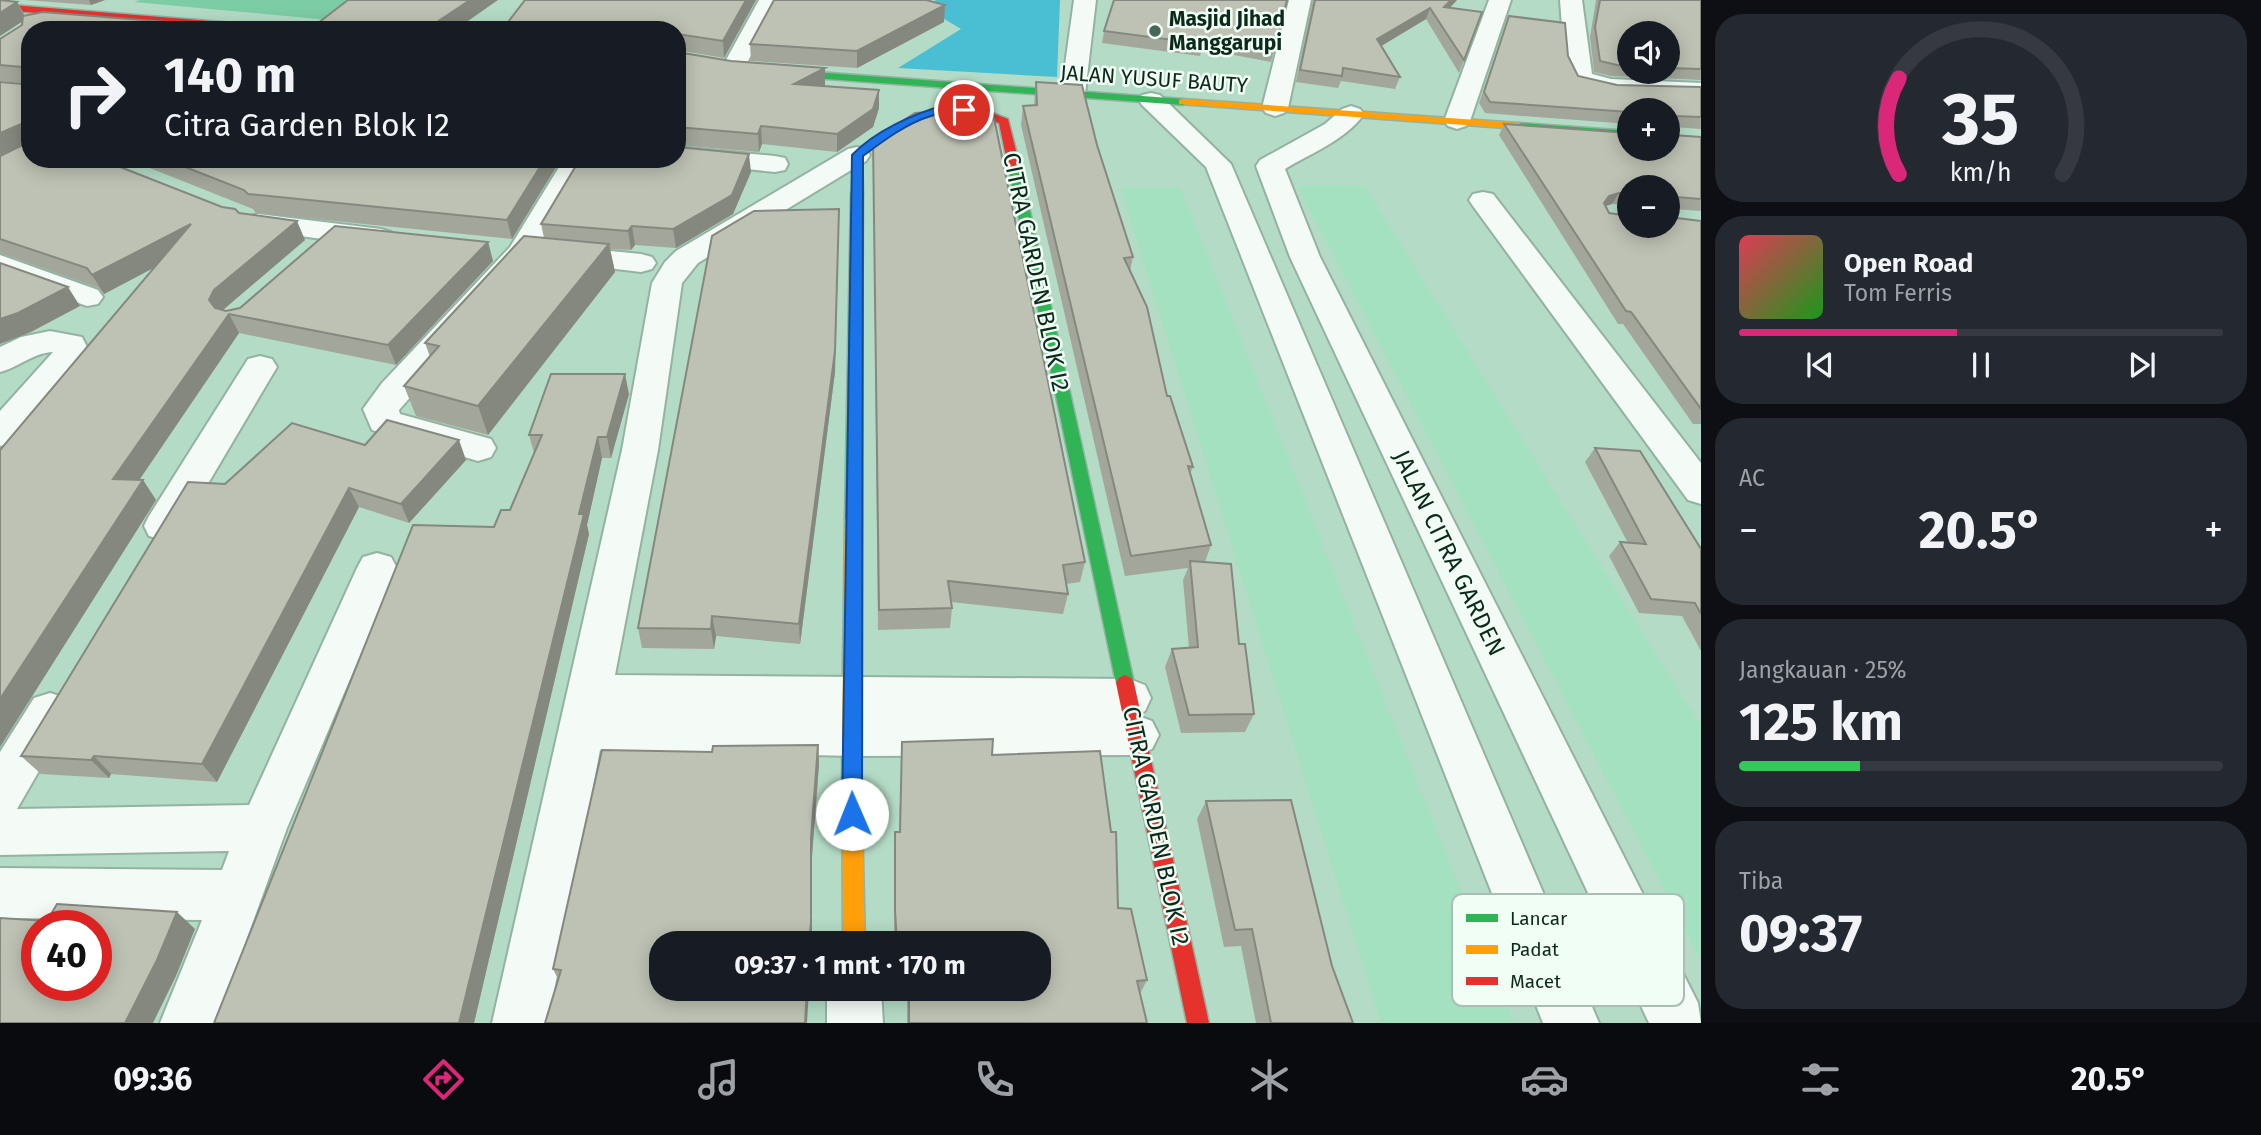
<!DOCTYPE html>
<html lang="id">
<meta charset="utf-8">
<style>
:root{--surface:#171b24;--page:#242831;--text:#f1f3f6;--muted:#9ea1a6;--line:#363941;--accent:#db2777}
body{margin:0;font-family:"Fira Sans",sans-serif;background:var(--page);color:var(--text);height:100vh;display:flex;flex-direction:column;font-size:26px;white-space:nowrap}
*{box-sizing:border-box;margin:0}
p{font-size:23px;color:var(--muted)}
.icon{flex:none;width:38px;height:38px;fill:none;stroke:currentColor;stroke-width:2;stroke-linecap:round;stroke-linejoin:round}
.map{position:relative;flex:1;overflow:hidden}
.drawer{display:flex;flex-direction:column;gap:14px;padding:14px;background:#0d0f14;width:560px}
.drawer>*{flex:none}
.banner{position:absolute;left:21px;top:21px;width:665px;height:147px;border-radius:28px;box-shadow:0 4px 18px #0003;background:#171b24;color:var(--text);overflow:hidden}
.tools{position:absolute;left:1617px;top:21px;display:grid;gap:14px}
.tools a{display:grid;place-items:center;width:63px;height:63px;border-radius:50%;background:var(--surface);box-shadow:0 4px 18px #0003;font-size:35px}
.speed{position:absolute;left:21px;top:910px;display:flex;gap:14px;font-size:35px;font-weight:700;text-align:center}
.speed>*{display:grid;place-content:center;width:91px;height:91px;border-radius:50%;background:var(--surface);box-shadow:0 4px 18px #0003;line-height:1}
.speed .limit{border:10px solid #d22;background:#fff;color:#111}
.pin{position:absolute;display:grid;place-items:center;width:60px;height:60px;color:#fff;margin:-30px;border:4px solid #fff;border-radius:50%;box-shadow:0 2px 7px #0007}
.me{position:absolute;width:77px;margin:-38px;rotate:359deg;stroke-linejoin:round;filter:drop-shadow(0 0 5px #0008)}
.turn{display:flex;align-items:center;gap:24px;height:147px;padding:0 28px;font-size:32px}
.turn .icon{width:91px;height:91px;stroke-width:2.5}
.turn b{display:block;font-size:49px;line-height:60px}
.big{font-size:52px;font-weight:700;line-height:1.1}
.drawer .tile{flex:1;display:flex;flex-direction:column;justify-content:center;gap:10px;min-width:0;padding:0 24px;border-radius:28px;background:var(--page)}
.drawer .dial{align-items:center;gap:0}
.dial svg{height:182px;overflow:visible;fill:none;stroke:var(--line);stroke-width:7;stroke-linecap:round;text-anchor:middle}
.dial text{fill:var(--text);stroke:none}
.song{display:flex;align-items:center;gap:21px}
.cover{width:84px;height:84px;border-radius:10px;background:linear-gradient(135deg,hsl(350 70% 55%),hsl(120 70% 35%))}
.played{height:7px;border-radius:4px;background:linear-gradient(90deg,var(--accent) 45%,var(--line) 45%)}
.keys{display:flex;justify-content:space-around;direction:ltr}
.heat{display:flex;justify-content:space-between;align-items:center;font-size:38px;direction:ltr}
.charge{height:10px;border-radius:5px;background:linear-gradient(90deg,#34c759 25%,var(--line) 0)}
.trip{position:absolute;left:649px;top:931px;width:402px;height:70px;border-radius:28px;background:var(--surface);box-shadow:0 4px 18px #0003;font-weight:700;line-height:70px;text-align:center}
.tabs{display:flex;height:112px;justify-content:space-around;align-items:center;background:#090b0e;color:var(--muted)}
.tabs .icon{width:49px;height:49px}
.tabs .active{color:var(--accent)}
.tabs b{font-size:32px;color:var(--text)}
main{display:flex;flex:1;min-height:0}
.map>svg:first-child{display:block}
.built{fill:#a4e1c0}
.green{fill:#7ccca6}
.water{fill:#4abfd3}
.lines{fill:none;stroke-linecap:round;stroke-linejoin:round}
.street-casing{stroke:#93b2a2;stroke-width:4}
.fast-casing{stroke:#93b2a2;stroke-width:3}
.slow-casing{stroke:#93b2a2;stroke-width:3}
.jam-casing{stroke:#93b2a2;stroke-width:3}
.street{fill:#f4faf6;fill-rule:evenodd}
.fast{fill:#30b455;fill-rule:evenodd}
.slow{fill:#ff9f0a;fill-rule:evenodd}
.jam{fill:#e5322d;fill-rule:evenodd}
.wall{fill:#a3a79b;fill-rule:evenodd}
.shaded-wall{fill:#85887e}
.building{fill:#bec2b4;stroke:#85887e;stroke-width:2;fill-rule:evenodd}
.route{fill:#1a73e8;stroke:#114b97;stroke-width:2}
.poi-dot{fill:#476758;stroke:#f0fef5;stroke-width:2.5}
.labels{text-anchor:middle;stroke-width:5;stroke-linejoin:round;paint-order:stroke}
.far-poi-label{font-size:21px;font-weight:bold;fill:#0c291c;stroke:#f0fef5;text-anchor:start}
.far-street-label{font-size:21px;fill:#0c291c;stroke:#f0fef5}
.street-label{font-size:24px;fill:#0c291c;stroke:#f0fef5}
.key{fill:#f0fef5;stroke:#acbeb4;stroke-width:2}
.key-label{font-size:19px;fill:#0c291c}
</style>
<main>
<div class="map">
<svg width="1701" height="1023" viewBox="0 0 1701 1023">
<rect width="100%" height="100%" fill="#b4dbc6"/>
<g class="built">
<polygon points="1297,186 1365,186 1701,726 1701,960"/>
<polygon points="1120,187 1180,187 1514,1023 1381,1023"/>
</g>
<polygon class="green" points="140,0 361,0 329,20 134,2"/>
<polygon class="water" points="936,0 1060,0 1057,77 898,68 961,29 926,8"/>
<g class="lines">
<g class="street-casing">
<g id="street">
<polygon points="759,0 781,0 741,74 725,74 721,69"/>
<polygon points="1074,0 1096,0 1085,94 1082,99 1073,101 1064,99 1061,94"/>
<polygon points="1289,0 1311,0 1288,108 1284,113 1275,116 1266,113 1262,108"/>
<polygon points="1489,0 1511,0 1470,121 1466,126 1457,129 1448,126 1444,121"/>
<polygon points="1560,0 1582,0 1592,74 1611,79 1701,83 1701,97 1611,93 1573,84 1565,67"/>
<polygon points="1151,93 1160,95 1231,164 1599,1023 1543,1023 1206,167 1142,105 1139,100 1142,95"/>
<path d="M1351,106L1360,109L1364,114C1346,140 1311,153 1285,169L1320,257L1698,1003L1701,1023H1649L1290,257L1256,166L1260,160L1325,124L1342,109Z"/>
<polygon points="677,147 775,156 785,158 788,164 785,170 775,172 668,161 677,159"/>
<polygon points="857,147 866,149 870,155 866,161 698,263 682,283 658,450 615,675 1129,679 1145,685 1151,698 1145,711 1135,715 1152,721 1159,735 1152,749 1136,755 851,756 600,750 548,1023 492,1023 622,450 652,283 665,262 676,251 848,149"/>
<polygon points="564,159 591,159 533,258 399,410 400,414 491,439 496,448 491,457 478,461 372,430 363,409 382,383 510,247"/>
<polygon points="1483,192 1493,194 1701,463 1701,504 1688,500 1473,206 1469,200 1473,194"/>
<polygon points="258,214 381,229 391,232 396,238 391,244 381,247 248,229 244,223 248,217"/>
<polygon points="560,246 641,254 652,257 656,263 652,269 641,272 549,261 545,255 549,249"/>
<polygon points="0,255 98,290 103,297 98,304 87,306 0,275"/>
<path d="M50,331L82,337L89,351L13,443L0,446V411L53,352C33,353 19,367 0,372V347L21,337Z"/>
<polygon points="260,356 272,359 277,367 177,536 163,540 149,536 144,526 149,516 248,359"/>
<polygon points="377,553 391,557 397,568 287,828 216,1023 160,1023 202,920 0,918 0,868 222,870 229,851 0,855 0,752 34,698 50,693 66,698 73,712 17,809 249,805 357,568 363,557"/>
<polygon points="827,989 881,989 883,1023 827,1023"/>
</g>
</g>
<g class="fast-casing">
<g id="fast">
<polygon points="677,56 733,66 1183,99 1188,102 1183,105 733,72 677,62"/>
<polygon points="1519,123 1629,131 1629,137 1515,128 1514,126"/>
<polygon points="1014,163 1020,166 1134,683 1131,688 1125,691 1119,688 1116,683 1008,166"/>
<polygon points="857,190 863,193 861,519 853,525 845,519 851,193"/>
</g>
</g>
<g class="slow-casing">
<g id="slow">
<polygon points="1183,99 1519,123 1524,126 1519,129 1179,104 1179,100"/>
<polygon points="853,513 861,519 860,736 865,943 843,943 842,736 845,519"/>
</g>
</g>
<g class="jam-casing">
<g id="jam">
<polygon points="0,4 285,27 289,30 248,30 0,10"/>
<path d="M964,106L987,111L1008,119L1020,166L1018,168L1008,166L999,123C944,100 907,124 862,156L863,193L853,195V153C888,128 921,108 964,106Z"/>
<polygon points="1125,675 1131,678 1134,683 1209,1023 1187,1023 1116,683 1119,678"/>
</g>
</g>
<use href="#street" class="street"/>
<use href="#fast" class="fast"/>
<use href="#slow" class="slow"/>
<use href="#jam" class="jam"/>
</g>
<g class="wall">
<polygon points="0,0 17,2 25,15 30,159 239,213 305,240 223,310 226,311 488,242 493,261 396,365 239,333 139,480 143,480 156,500 0,747 0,450 155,267 104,294 99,288 0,253 0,156 22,83 0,81 0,39 22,25 23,21 0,36"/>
<polygon points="25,0 105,0 91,5"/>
<polygon points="756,0 724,58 677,50 677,30"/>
<polygon points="1114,0 1274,50 1271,62 1202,49 1200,56 1102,43 1104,31"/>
<polygon points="1313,0 1457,0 1450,8 1464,60 1459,73 1426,19 1381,46 1400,77 1395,89 1341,81 1338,88 1296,82"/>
<path d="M1596,0H1701V80L1611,76L1594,72L1590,37ZM1629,33H1668V72H1629Z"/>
<polygon points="928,1 944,22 857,68 751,61 750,44"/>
<path d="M1509,16L1568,56L1578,76L1617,85L1701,87V129L1673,127V135L1701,137V211L1673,209L1669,217L1701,221V424H1693L1623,324H1618L1499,135L1504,124L1629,149L1668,110H1629V124L1485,113L1479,103ZM1629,187L1668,226L1609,213L1606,206L1612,204L1629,205Z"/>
<polygon points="677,52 731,61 825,68 825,85 823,86 879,108 873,127 837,152 762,144 759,152 677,145"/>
<polygon points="1036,82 1097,145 1133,257 1130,271 1167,396 1193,467 1190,474 1211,545 1205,562 1239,644 1254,714 1245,732 1181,733 1165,667 1172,649 1189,648 1183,580 1188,568 1125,576 1021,125 1023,106 1034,106"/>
<polygon points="873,140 1085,562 1080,582 1066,584 1068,594 1063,614 951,602 952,608 950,628 878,630"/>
<polygon points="127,159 561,159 512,239 256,213 253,209"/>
<polygon points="751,172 733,214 676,248 635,245 631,250 610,249 615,272 488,435 416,416 404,386 430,357 425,343 544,238 541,224"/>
<polygon points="839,229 835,372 800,644 716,636 714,649 642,648 638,628"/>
<polygon points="629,394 611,458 602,458 587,525 589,534 474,1023 214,1023 494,527 510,510 534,453 529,435"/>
<polygon points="365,445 466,460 409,523 359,507 217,782 111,774 109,778 41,774 21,756 225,484"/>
<polygon points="1595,448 1701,549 1701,651 1682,616 1639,613 1609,556 1620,542 1628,543 1585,462"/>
<polygon points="902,742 992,755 1118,908 1147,980 1140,994 1147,1023 907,1023 907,995 898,995 898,989 1040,989 1040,943 895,943 894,927 894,850 895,832 899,832"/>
<polygon points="818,745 819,764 812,856 558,979 553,969"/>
<polygon points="1206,801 1353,1023 1256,1023 1241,946 1224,947 1197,819"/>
</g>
<g class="shaded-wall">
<polygon points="89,0 105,0 91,5"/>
<polygon points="470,0 498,0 455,30 425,30"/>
<polygon points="746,0 756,0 724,58 723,41"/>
<polygon points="1451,0 1457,0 1440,18 1444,7"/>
<polygon points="17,2 26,19 0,36 0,13"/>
<polygon points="945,5 944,22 857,68 857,51"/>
<polygon points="1430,8 1426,19 1373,51 1377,39"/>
<polygon points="825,68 825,85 794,102 794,84"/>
<polygon points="879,90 879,108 873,127 837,152 837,134"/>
<polygon points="21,124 28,139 22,138 26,145 0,155 0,133"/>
<polygon points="761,126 762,144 759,152 758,134"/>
<polygon points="749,154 751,172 733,214 676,248 673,229"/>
<polygon points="545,159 561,159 512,239 507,220"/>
<polygon points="1619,193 1612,204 1602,207 1604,203 1609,196"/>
<polygon points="839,209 835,372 800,644 799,624"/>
<polygon points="297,221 305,240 224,309 219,320 209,300 214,290"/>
<polygon points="191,224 201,243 104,294 92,275"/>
<polygon points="632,226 635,245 631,250 628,231"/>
<polygon points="488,242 493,261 396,365 388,345"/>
<polygon points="609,244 615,272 488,435 478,406"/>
<polygon points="68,287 80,306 31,332 0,344 0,319"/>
<polygon points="229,314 239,333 127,498 113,479"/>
<polygon points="625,374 629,394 611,458 607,437"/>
<polygon points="598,437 602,458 587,525 589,534 474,1023 459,1023"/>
<polygon points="459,440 466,460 409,523 401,504"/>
<polygon points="143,480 156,500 0,747 0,699"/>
<polygon points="349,488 359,507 217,782 202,764"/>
<polygon points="712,616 716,636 714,649 711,629"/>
<polygon points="818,745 819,764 812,856 812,938 811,943 809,943 811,838"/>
<polygon points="94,756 111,774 109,778 91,760"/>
<polygon points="177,912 195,929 176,976 153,1023 125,1023"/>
<polygon points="807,989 809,989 807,1023 805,1023"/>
</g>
<g class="building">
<polygon points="0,0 17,2 0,13"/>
<polygon points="348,0 470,0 425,30 309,30"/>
<polygon points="525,0 746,0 723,41 677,34 677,30 502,30"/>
<polygon points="774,0 926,0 945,5 857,51 750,44"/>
<polygon points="1114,0 1287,0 1274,50 1204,37 1203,44 1104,31"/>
<polygon points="1315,0 1451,0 1444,7 1482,12 1464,60 1430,8 1377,39 1400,77 1343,68 1342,76 1300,70"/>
<polygon points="1600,0 1701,0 1701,69 1668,68 1668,33 1629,33 1629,66 1617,65 1600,61 1595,27"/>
<polygon points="43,12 204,25 224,30 30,30 30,159 100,159 222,207 235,209 239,213 297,221 214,290 209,300 215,308 226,311 240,308 335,226 488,242 388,345 229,314 113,479 143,480 0,699 0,450 191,224 92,275 87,268 0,239 0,156 27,143 28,139 22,138 21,124 0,133 0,82 22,84 22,67 0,65 0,39 22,25 23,16"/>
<polygon points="1509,16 1565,23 1568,56 1578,76 1617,85 1701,87 1701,117 1673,116 1673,135 1701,137 1701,199 1676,197 1673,199 1673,212 1668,213 1668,187 1629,187 1629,193 1619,193 1609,196 1604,203 1609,213 1629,216 1629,226 1668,226 1668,217 1701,221 1701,409 1631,312 1626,311 1504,124 1629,133 1629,149 1668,149 1668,110 1629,110 1629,112 1490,102 1484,92"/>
<polygon points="677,52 731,61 825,68 794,84 879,90 873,109 837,134 761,126 758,134 677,127"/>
<polygon points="1036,82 1082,85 1097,145 1133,257 1124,258 1147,307 1167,396 1170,396 1193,467 1188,466 1211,545 1131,556 1023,106 1037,105"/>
<polygon points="992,108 1085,562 1063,565 1068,594 948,581 952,608 879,610 873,140 915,113"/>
<polygon points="677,147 749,154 732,195 673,229 632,226 628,231 541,224 580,159 677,159"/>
<polygon points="165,159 545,159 507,220 248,194 244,190"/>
<polygon points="839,209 835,351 799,624 712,616 711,629 638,628 712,236 754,211"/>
<polygon points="524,236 609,244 478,406 404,386 439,346 425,343"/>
<polygon points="0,263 68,287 18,313 0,319"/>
<polygon points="551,374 625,374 607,437 598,437 579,514 584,514 459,1023 214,1023 413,525 494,527 501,510 510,510 542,435 529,435"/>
<polygon points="387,420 459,440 401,504 349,488 202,764 94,756 91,760 21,756 188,482 225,484 292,423 365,445"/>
<polygon points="1595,448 1640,451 1701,549 1701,614 1695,603 1651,599 1620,542 1646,544"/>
<polygon points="1190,561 1231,564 1239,644 1245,644 1254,714 1189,715 1172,649 1198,647"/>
<polygon points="993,739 992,755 1100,751 1111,832 1116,832 1118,908 1131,909 1147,980 1137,981 1147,1023 909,1023 909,989 1040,989 1040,943 897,943 895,911 895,832 900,832 902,742"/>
<polygon points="818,745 811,838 811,922 809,943 662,943 662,989 807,989 805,1023 545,1023 561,970 553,969 602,750 712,752 713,746"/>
<polygon points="1291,800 1332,966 1353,1023 1271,1023 1252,929 1235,930 1206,801"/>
<path d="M57,904L177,912L157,960L125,1023H0V918L47,921ZM37,926H96V985H37Z"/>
</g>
<path class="route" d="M945,105L964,106L969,110C960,116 943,112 931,116C907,123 883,141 863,156L862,814L859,820L852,823L845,820L842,814L852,155C875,131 913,114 945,105Z"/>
<circle class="poi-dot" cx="1155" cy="31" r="7"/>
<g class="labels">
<g class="far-poi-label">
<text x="1169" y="26">Masjid Jihad<tspan x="1169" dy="24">Manggarupi</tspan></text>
</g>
<g class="far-street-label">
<text transform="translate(1154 79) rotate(4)" y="7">JALAN YUSUF BAUTY</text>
</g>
<g class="street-label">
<text transform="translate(1036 272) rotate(78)" y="8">CITRA GARDEN BLOK I2</text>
<text transform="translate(1449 553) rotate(64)" y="8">JALAN CITRA GARDEN</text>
<text transform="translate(1156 826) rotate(78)" y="8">CITRA GARDEN BLOK I2</text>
</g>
</g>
<rect x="1452" y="894" width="232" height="112" rx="10" class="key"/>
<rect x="1466" y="914" width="32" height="8" fill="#30b455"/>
<rect x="1466" y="945" width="32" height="9" fill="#ff9f0a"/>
<rect x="1466" y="977" width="32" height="8" fill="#e5322d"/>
<g class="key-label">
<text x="1510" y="925">Lancar</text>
<text x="1510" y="956">Padat</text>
<text x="1510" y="988">Macet</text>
</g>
</svg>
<div class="tools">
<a><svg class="icon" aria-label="sound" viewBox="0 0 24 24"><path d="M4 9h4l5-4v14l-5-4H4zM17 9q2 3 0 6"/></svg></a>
<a>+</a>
<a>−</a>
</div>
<div class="speed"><div class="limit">40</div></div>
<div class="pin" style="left:964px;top:110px;background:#d93025"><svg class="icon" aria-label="arrive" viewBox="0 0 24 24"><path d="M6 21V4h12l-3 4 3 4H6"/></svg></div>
<svg class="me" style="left:852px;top:814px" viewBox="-20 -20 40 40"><circle r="19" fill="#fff"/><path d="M0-13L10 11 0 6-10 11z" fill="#1a73e8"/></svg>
<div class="trip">09:37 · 1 mnt · 170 m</div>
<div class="banner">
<div class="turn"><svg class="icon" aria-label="right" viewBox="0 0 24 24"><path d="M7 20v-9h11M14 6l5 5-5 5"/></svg><div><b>140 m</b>Citra Garden Blok I2</div></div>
</div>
</div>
<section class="drawer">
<div class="tile dial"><svg viewBox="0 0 100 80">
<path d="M14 69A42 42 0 1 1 86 69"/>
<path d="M14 69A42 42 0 0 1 14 27" stroke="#db2777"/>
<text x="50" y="56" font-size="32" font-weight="700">35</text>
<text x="50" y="72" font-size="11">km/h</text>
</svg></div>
<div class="tile">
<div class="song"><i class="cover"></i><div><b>Open Road</b><p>Tom Ferris</p></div></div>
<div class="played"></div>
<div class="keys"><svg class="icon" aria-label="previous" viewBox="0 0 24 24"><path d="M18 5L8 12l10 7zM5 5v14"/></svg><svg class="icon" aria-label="pause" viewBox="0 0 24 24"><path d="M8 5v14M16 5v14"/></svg><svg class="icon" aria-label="next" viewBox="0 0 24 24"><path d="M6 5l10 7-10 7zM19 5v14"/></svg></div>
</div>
<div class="tile"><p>AC</p>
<div class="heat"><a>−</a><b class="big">20.5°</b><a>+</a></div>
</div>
<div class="tile"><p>Jangkauan · 25%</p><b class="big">125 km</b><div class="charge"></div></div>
<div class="tile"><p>Tiba</p><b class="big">09:37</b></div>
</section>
</main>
<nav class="tabs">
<b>09:36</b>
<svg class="icon active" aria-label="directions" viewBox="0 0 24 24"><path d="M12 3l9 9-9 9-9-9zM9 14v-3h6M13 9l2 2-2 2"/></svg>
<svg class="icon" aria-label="music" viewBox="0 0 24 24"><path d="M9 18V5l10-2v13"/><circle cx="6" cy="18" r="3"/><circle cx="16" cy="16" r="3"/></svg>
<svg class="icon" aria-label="phone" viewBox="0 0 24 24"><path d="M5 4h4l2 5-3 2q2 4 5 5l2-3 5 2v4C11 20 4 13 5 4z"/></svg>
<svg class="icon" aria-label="climate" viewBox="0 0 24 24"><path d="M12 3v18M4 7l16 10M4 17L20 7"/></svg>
<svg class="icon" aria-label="car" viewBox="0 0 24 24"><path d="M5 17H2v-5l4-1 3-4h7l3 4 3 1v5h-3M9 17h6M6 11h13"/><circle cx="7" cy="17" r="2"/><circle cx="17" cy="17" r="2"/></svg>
<svg class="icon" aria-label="filters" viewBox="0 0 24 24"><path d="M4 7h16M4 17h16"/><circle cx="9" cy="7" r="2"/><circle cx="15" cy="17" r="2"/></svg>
<b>20.5°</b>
</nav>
